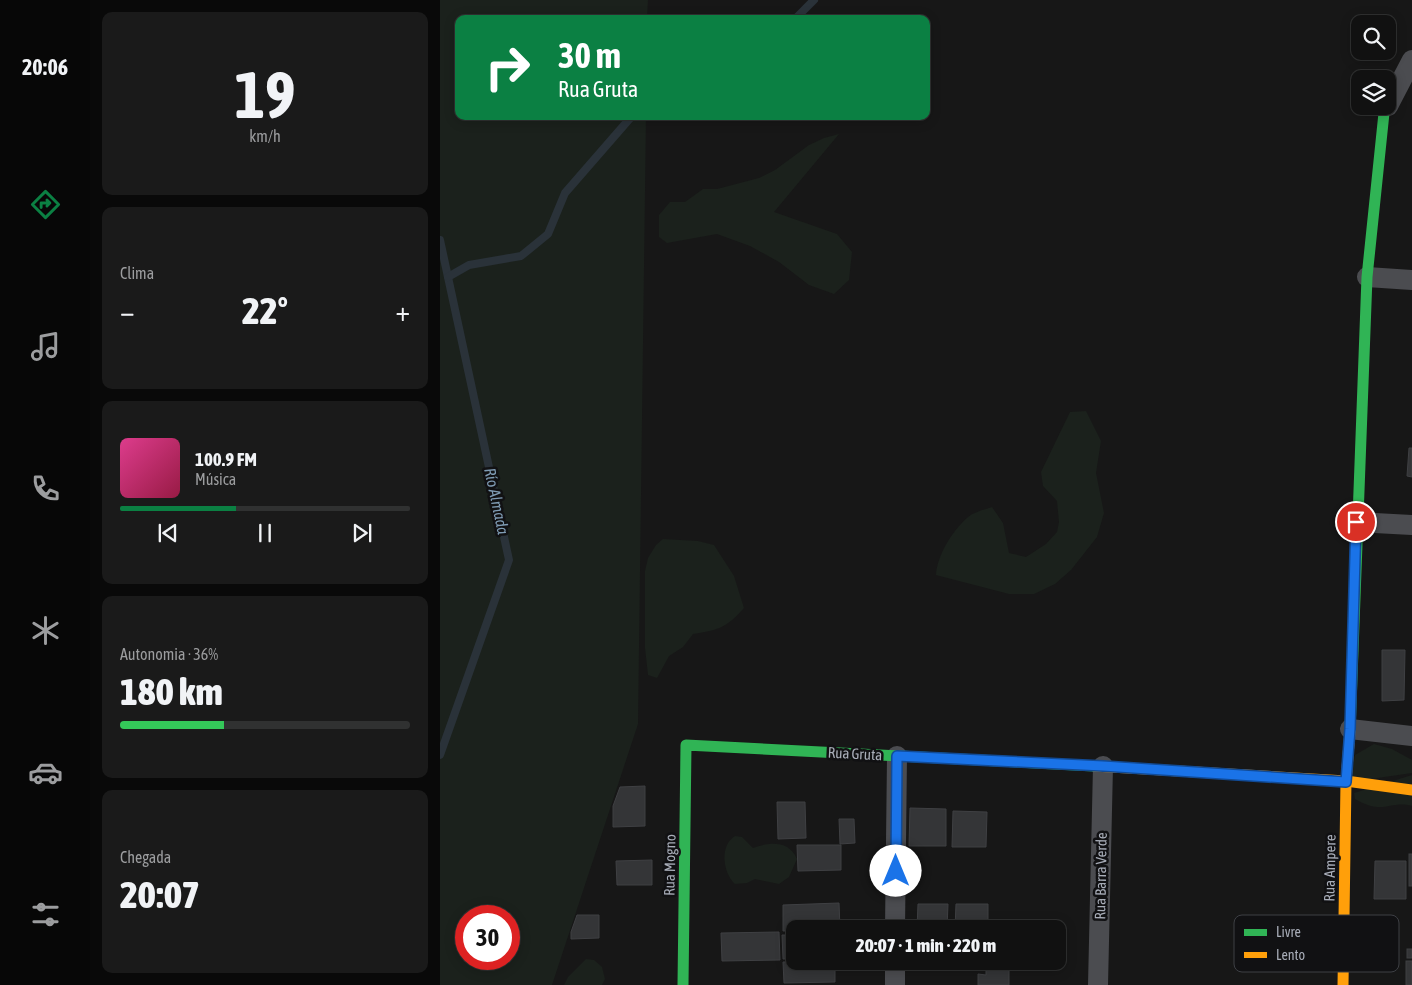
<!DOCTYPE html>
<html lang="pt">
<meta charset="utf-8">
<style>
:root{--surface:#111;--page:#1a1a1a;--text:#f1f3f6;--muted:#9c9d9f;--line:#303131;--accent:#0b8043}
body{margin:0;font-family:"Asap Condensed",sans-serif;background:var(--page);color:var(--text);height:100vh;display:flex;flex-direction:column;font-size:19px;white-space:nowrap}
*{box-sizing:border-box;margin:0}
p{font-size:16px;color:var(--muted)}
.icon{flex:none;width:28px;height:28px;fill:none;stroke:currentColor;stroke-width:2;stroke-linecap:round;stroke-linejoin:round}
.map{position:relative;flex:1;overflow:hidden}
.panel{display:flex;flex-direction:column;gap:12px;padding:12px;background:#090909;width:350px}
.panel>*{flex:none}
.top-card{position:absolute;left:15px;top:15px;width:475px;height:105px;border-radius:10px;box-shadow:0 2px 12px #0003,0 0 0 1px var(--line);background:#0b8043;color:#fff;overflow:hidden}
.fabs{position:absolute;left:911px;top:15px;display:grid;gap:10px}
.fabs a{display:grid;place-items:center;width:45px;height:45px;border-radius:10px;background:var(--surface);box-shadow:0 2px 12px #0003,0 0 0 1px var(--line);font-size:25px}
.speed{position:absolute;left:15px;top:905px;display:flex;gap:10px;font-size:25px;font-weight:700;text-align:center}
.speed>*{display:grid;place-content:center;width:65px;height:65px;border-radius:50%;background:var(--surface);box-shadow:0 2px 12px #0003,0 0 0 1px var(--line);line-height:1}
.speed .limit{border:8px solid #d22;background:#fff;color:#111}
.pin{position:absolute;display:grid;place-items:center;width:42px;height:42px;color:#fff;margin:-21px;border:2px solid #fff;border-radius:50%;box-shadow:0 1px 5px #0007}
.me{position:absolute;width:55px;margin:-28px;rotate:0deg;stroke-linejoin:round;filter:drop-shadow(0 0 4px #0008)}
.turn{display:flex;align-items:center;gap:18px;height:105px;padding:0 20px;font-size:22px}
.turn .icon{width:65px;height:65px;stroke-width:2.5}
.turn b{display:block;font-size:35px;line-height:42px}
.big{font-size:38px;font-weight:800;line-height:1.1}
.panel .tile{flex:1;display:flex;flex-direction:column;justify-content:center;gap:8px;min-width:0;padding:0 18px;border-radius:10px;background:var(--page)}
.panel .dial{align-items:center;gap:0}
.dial b{font-size:65px;line-height:1}
.song{display:flex;align-items:center;gap:15px}
.cover{width:60px;height:60px;border-radius:8px;background:linear-gradient(135deg,hsl(330 70% 55%),hsl(340 70% 35%))}
.played{height:5px;border-radius:2px;background:linear-gradient(90deg,var(--accent) 40%,var(--line) 40%)}
.keys{display:flex;justify-content:space-around;direction:ltr}
.heat{display:flex;justify-content:space-between;align-items:center;font-size:28px;direction:ltr}
.charge{height:8px;border-radius:4px;background:linear-gradient(90deg,#34c759 36%,var(--line) 0)}
.trip{position:absolute;left:346px;top:920px;width:280px;height:50px;border-radius:10px;background:var(--surface);box-shadow:0 2px 12px #0003,0 0 0 1px var(--line);font-weight:800;line-height:50px;text-align:center}
main{display:flex;flex:1;min-height:0}
.tabs{display:flex;flex-direction:column;width:90px;justify-content:space-around;align-items:center;background:#070707;color:var(--muted)}
.tabs .icon{width:35px;height:35px}
.tabs .on{color:var(--accent)}
.tabs b{font-size:22px;color:var(--text)}
.map>svg:first-child{display:block}
.green{fill:#1b211c;fill-rule:evenodd}
.lines{fill:none;stroke-linecap:round;stroke-linejoin:round}
.stream{stroke:#2a3239;stroke-width:8}
.building{fill:#343537;stroke:#3f4043}
.street{stroke:#4b4c50;stroke-width:20}
.fast{stroke:#30b455;stroke-width:11}
.slow{stroke:#ff9f0a;stroke-width:11}
.route-casing{stroke:#114b97;stroke-width:12}
.route{stroke:#1a73e8;stroke-width:9}
.labels{text-anchor:middle;stroke-width:5;stroke-linejoin:round;paint-order:stroke}
.street-label{font-size:15px;fill:#a8adb8;stroke:#111113}
.water-label{font-size:16px;font-style:italic;fill:#7f9bb3;stroke:#111113}
.key{fill:#111113;stroke:#3e4045;stroke-width:1}
.key-label{font-size:14px;fill:#a8adb8}
</style>
<main>
<nav class="tabs">
<b>20:06</b>
<svg class="icon on" aria-label="directions" viewBox="0 0 24 24"><path d="M12 3l9 9-9 9-9-9zM9 14v-3h6M13 9l2 2-2 2"/></svg>
<svg class="icon" aria-label="music" viewBox="0 0 24 24"><path d="M9 18V5l10-2v13"/><circle cx="6" cy="18" r="3"/><circle cx="16" cy="16" r="3"/></svg>
<svg class="icon" aria-label="phone" viewBox="0 0 24 24"><path d="M5 4h4l2 5-3 2q2 4 5 5l2-3 5 2v4C11 20 4 13 5 4z"/></svg>
<svg class="icon" aria-label="climate" viewBox="0 0 24 24"><path d="M12 3v18M4 7l16 10M4 17L20 7"/></svg>
<svg class="icon" aria-label="car" viewBox="0 0 24 24"><path d="M5 17H2v-5l4-1 3-4h7l3 4 3 1v5h-3M9 17h6M6 11h13"/><circle cx="7" cy="17" r="2"/><circle cx="17" cy="17" r="2"/></svg>
<svg class="icon" aria-label="filters" viewBox="0 0 24 24"><path d="M4 7h16M4 17h16"/><circle cx="9" cy="7" r="2"/><circle cx="15" cy="17" r="2"/></svg>
</nav>
<section class="panel">
<div class="tile dial"><b>19</b><p>km/h</p></div>
<div class="tile"><p>Clima</p>
<div class="heat"><a>−</a><b class="big">22°</b><a>+</a></div>
</div>
<div class="tile">
<div class="song"><i class="cover"></i><div><b>100.9 FM</b><p>Música</p></div></div>
<div class="played"></div>
<div class="keys"><svg class="icon" aria-label="previous" viewBox="0 0 24 24"><path d="M18 5L8 12l10 7zM5 5v14"/></svg><svg class="icon" aria-label="pause" viewBox="0 0 24 24"><path d="M8 5v14M16 5v14"/></svg><svg class="icon" aria-label="next" viewBox="0 0 24 24"><path d="M6 5l10 7-10 7zM19 5v14"/></svg></div>
</div>
<div class="tile"><p>Autonomia · 36%</p><b class="big">180 km</b><div class="charge"></div></div>
<div class="tile"><p>Chegada</p><b class="big">20:07</b></div>
</section>
<div class="map">
<svg width="972" height="985" viewBox="0 0 972 985">
<rect width="100%" height="100%" fill="#171717"/>
<g class="green">
<path d="M0,0H208L207,19H19V116H206L198,724L112,985H0ZM69,916V959H26V916Z"/>
<polygon points="399,134 334,212 397,234 412,252 409,280 394,294 369,285 339,262 310,246 277,234 227,243 219,237 219,215 230,202 245,202 263,189 277,189 319,178 335,170 369,145 384,138"/>
<path d="M646,411L661,441L656,473L664,513L657,537L631,570L615,584L594,594H569L496,575C497,556 512,531 527,518C533,512 544,510 552,507L563,523L569,553L586,557L606,544L617,532L619,522L617,501L603,486L601,472L630,412Z"/>
<path d="M223,539L258,541L274,545L294,576L304,608C286,628 279,630 253,634L243,647L229,656L217,678L208,675L205,648V571L208,558L216,545Z"/>
<polygon points="934,744 952,749 972,760 972,773 910,782 915,755"/>
<path d="M972,775V806C949,800 944,816 915,799L914,793Z"/>
<path d="M295,836L302,837L313,848C329,842 349,840 357,859L349,877L339,884L315,879L307,883L295,884C283,873 279,846 295,836Z"/>
<polygon points="146,959 154,960 162,967 165,979 162,985 124,985 128,977"/>
</g>
<g class="lines">
<g class="stream">
<polyline points="355,19 374,0"/>
<polyline points="0,240 69,560 0,755"/>
<polyline points="8,277 29,265 81,256 108,234 125,193 192,116"/>
</g>
</g>
<g class="building">
<polygon points="969,448 972,448 972,477 967,476"/>
<polygon points="942,650 965,650 964,700 942,701"/>
<polygon points="205,786 205,826 173,827 173,806 180,787"/>
<polygon points="337,802 365,802 366,838 338,839"/>
<polygon points="470,808 506,809 506,846 469,846"/>
<polygon points="513,811 547,812 546,847 512,847"/>
<polygon points="399,819 414,819 415,843 400,844"/>
<polygon points="357,845 401,845 401,870 358,871"/>
<rect x="969" y="854" width="3" height="32"/>
<polygon points="212,860 212,885 177,885 176,861"/>
<polygon points="935,861 966,861 966,899 934,899"/>
<polygon points="399,903 400,929 343,931 343,905"/>
<polygon points="478,904 508,904 507,929 477,929"/>
<polygon points="516,904 548,904 548,929 515,929"/>
<polygon points="137,915 159,915 159,938 131,939 131,932"/>
<polygon points="339,932 340,960 282,961 281,933"/>
<polygon points="342,935 355,935 355,959 343,959"/>
<rect x="967" y="949" width="5" height="9"/>
<polygon points="395,961 395,982 344,983 343,962"/>
<polygon points="486,961 528,961 528,964 486,963"/>
<polygon points="546,961 571,961 571,963"/>
<rect x="966" y="961" width="6" height="24"/>
<polygon points="546,965 569,965 569,985 538,985 538,974 546,975"/>
</g>
<g class="lines">
<g class="street">
<polyline points="948,106 972,60"/>
<polyline points="927,277 972,280"/>
<polyline points="916,522 972,525"/>
<polyline points="910,729 972,736"/>
<polyline points="455,929 457,756"/>
<polyline points="455,985 455,961"/>
<polyline points="658,985 663,766"/>
</g>
<g class="fast">
<polyline points="910,731 927,277 944,113 947,106"/>
<polyline points="243,985 246,745 654,766"/>
</g>
<g class="slow">
<polyline points="654,766 906,781 972,790"/>
<polyline points="903,985 906,781 910,731"/>
</g>
</g>
<g class="lines">
<g class="route-casing">
<polyline id="route" points="456,871 457,756 663,766 906,782 910,729 916,522"/>
</g>
<use href="#route" class="route"/>
</g>
<g class="labels">
<g class="street-label">
<text transform="translate(415 754) rotate(3)" y="5">Rua Gruta</text>
<text transform="translate(230 865) rotate(-89)" y="5">Rua Mogno</text>
<text transform="translate(890 868) rotate(-89)" y="5">Rua Ampere</text>
<text transform="translate(661 876) rotate(-89)" y="5">Rua Barra Verde</text>
</g>
<g class="water-label">
<text transform="translate(57 501) rotate(78)" y="6">Río Almada</text>
</g>
</g>
<rect x="794" y="915" width="165" height="57" rx="8" class="key"/>
<rect x="804" y="929" width="23" height="7" fill="#30b455"/>
<rect x="804" y="952" width="23" height="6" fill="#ff9f0a"/>
<g class="key-label">
<text x="836" y="937">Livre</text>
<text x="836" y="960">Lento</text>
</g>
</svg>
<div class="fabs">
<a><svg class="icon" aria-label="search" viewBox="0 0 24 24"><circle cx="10" cy="10" r="6"/><path d="M15 15l6 6"/></svg></a>
<a><svg class="icon" aria-label="layers" viewBox="0 0 24 24"><path d="M12 4l9 5-9 5-9-5zM3 14l9 5 9-5"/></svg></a>
</div>
<div class="speed"><div class="limit">30</div></div>
<div class="pin" style="left:916px;top:522px;background:#d93025"><svg class="icon" aria-label="arrive" viewBox="0 0 24 24"><path d="M6 21V4h12l-3 4 3 4H6"/></svg></div>
<svg class="me" style="left:456px;top:871px" viewBox="-20 -20 40 40"><circle r="19" fill="#fff"/><path d="M0-13L10 11 0 6-10 11z" fill="#1a73e8"/></svg>
<div class="trip">20:07 · 1 min · 220 m</div>
<div class="top-card">
<div class="turn"><svg class="icon" aria-label="right" viewBox="0 0 24 24"><path d="M7 20v-9h11M14 6l5 5-5 5"/></svg><div><b>30 m</b>Rua Gruta</div></div>
</div>
</div>
</main>
